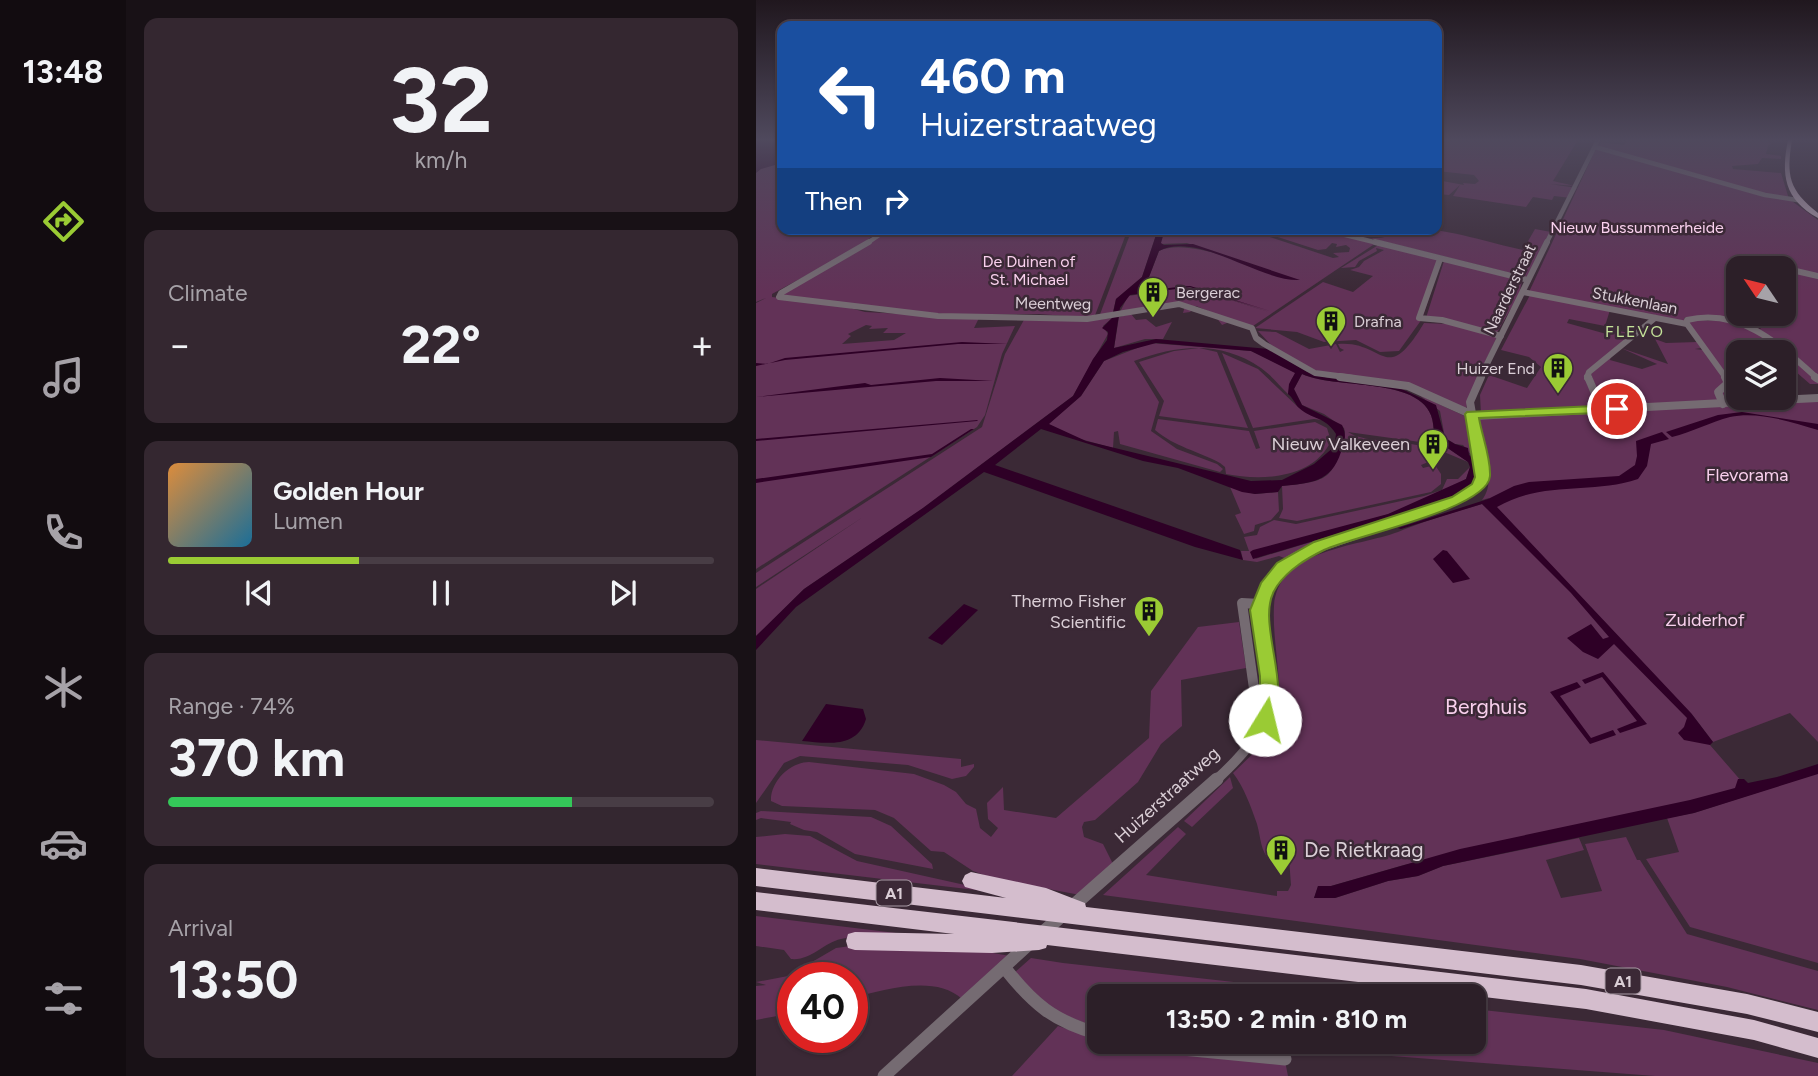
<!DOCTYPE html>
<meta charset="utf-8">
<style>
:root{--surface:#2c1f28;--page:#342730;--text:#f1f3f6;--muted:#a6a2a8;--line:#483d45;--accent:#9acb34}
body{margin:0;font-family:Figtree,sans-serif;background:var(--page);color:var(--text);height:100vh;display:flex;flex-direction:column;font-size:26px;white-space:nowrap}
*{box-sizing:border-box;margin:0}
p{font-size:23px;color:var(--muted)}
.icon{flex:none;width:38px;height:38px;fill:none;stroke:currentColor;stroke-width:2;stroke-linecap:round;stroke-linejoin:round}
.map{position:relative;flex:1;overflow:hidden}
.side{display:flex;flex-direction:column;gap:18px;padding:18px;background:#181116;width:630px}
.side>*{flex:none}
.guide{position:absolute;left:21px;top:21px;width:665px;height:214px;border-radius:14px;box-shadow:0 2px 5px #0004,0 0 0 2px var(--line);background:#1a4fa0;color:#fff;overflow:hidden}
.needle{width:46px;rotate:305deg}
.buttons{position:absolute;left:970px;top:256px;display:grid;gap:14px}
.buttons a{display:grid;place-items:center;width:70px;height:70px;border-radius:14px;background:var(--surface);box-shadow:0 2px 5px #0004,0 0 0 2px var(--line);font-size:35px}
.speed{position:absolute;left:21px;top:962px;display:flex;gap:14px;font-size:35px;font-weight:700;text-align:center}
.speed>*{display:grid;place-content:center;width:91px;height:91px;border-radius:50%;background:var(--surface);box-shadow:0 2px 5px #0004,0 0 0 2px var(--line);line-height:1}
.speed .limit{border:10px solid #d22;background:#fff;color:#111}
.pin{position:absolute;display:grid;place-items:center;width:60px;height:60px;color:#fff;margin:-30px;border:4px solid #fff;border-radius:50%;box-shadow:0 2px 7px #0007}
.me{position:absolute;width:77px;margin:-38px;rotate:9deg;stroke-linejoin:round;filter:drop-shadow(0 0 5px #0008)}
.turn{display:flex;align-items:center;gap:24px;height:147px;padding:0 28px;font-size:32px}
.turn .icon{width:91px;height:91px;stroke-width:2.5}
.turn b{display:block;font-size:49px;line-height:60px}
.then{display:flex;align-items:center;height:66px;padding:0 28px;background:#0003;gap:14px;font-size:26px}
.big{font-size:52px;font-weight:700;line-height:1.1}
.side .tile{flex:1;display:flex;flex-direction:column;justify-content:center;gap:10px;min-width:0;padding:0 24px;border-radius:14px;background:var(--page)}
.side .dial{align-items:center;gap:0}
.dial b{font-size:91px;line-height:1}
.song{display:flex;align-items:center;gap:21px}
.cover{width:84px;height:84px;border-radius:10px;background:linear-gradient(135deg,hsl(30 70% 55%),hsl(200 70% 35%))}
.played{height:7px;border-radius:4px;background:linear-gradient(90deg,var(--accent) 35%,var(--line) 35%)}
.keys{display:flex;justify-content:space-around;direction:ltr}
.heat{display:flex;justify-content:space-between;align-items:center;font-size:38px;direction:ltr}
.charge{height:10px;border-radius:5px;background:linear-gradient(90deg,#34c759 74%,var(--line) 0)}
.trip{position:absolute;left:331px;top:984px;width:399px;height:70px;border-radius:14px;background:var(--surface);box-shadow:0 2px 5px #0004,0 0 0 2px var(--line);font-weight:700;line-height:70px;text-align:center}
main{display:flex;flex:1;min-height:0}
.tabs{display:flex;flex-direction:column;width:126px;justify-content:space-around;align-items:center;background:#120c10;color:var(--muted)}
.tabs .icon{width:49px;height:49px}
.tabs .selected{color:var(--accent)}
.tabs b{font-size:32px;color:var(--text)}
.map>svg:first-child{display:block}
.green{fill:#623257;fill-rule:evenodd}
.water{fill:#2e0026;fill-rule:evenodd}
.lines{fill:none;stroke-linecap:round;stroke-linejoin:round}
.minor-far4{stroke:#756b72;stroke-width:4.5}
.minor-far3{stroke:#756b72;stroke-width:6}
.minor-far2{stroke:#756b72;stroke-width:8}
.minor-far1{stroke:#756b72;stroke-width:10}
.minor{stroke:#756b72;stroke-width:13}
.major{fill:#b9a6b3;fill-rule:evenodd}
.highway{fill:#d4bdcd;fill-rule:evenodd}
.route{fill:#9acb34;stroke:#648422;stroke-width:2}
.labels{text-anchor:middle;stroke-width:5;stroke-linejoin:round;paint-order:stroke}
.far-park-label{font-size:16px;fill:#f9d0ed;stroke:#3b2936}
.far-street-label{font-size:16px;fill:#daced6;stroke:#3b2936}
.far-poi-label{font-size:16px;fill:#daced6;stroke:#3b2936;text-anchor:start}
.far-neighbourhood-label{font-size:16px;letter-spacing:2px;fill:#c4e299;stroke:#3b2936}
.shield{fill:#3b2936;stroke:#aa9ca6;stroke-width:2}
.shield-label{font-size:16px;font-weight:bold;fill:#daced6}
.poi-label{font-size:18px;fill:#daced6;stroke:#3b2936;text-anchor:end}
.park-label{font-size:18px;fill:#f9d0ed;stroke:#3b2936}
.street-label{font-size:18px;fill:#daced6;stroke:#3b2936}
.near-park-label{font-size:21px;fill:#f9d0ed;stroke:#3b2936}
.near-poi-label{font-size:21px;fill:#daced6;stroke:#3b2936;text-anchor:start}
</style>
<main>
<nav class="tabs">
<b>13:48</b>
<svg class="icon selected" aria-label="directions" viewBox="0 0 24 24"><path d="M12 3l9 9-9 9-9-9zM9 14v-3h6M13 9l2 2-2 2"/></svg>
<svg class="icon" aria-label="music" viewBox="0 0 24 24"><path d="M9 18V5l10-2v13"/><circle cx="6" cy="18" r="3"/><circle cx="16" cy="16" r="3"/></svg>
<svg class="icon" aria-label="phone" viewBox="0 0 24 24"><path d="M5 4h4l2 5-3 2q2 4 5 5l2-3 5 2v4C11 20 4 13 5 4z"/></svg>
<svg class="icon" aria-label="climate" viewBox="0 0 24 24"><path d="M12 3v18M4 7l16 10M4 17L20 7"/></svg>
<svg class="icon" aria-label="car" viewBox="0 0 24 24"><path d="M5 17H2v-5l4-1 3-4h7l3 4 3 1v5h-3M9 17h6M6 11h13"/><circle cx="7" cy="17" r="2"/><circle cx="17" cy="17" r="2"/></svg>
<svg class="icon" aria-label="filters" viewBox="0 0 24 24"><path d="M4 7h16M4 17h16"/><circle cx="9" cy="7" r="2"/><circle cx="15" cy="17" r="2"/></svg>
</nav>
<section class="side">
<div class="tile dial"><b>32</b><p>km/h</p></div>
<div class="tile"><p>Climate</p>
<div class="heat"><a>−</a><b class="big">22°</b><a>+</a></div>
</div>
<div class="tile">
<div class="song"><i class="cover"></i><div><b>Golden Hour</b><p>Lumen</p></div></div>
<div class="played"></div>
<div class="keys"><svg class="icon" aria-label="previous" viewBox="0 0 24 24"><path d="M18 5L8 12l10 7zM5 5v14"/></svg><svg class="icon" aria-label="pause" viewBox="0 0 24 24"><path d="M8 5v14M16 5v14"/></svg><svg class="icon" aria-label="next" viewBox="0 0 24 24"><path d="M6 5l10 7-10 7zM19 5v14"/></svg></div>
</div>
<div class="tile"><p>Range · 74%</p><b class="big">370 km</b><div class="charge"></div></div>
<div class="tile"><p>Arrival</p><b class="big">13:50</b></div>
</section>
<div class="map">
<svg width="1062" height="1076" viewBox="0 0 1062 1076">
<rect width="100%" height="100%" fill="#3b2936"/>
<g class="green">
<path d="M0,140H26V229H127L95,251L16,294V297L75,304L26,297L21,294L130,229H372L338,318L283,314L199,315L83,305L109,312L223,318L218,328L259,326L246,354L229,415L221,427L0,569V303L10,298L0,302ZM110,325L116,326L113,329L132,328L127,333H150L138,340L86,344L95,336L92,334Z"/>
<polygon points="681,140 822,140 797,181 819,186 794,184 821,188 815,198 798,196 796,200 777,197 770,207 697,196 704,185 693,195 681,194 681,180 708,185 707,183 719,184 723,181 718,175 681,171"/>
<path d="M871,140H1012V142L1016,143L1012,146L1010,154L1025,156V159L1006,158L1002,164L976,166L977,169L1025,173L1033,199L1062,220V377L982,321L934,317L928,318V322L773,292L838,153L845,142L868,145ZM982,268H1027V313H997L1014,319L1004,329L982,319L986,313H982Z"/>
<polygon points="376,229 402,229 386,277 360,299 356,316 343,317"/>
<path d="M409,229H490L577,258L583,257L577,253L593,252L594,248L590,245L580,247L581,244L576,243L570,249L562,250L497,229H562L620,243L497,326L478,320L466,325L457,313L440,306L434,312L427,313L429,306L363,314L372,296L434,287L513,312L434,286L382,291L380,290L393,277L403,251C433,236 505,270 537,280L431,243L404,244Z"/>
<path d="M577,229C592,230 602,238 618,238C632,239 645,230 660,229C695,229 733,243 767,250L779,229L795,232L771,277Z"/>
<polygon points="624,244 686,259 666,319 643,351 624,352 600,340 568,342 541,332 499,328 567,282 597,292 617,276 594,270 603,267 608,261 628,250 620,248 621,251 603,261 599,267 585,268"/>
<polygon points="688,261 766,281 763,295 740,334 697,324 669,321"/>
<polygon points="774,295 854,310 849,326 813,319 811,323 854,335 858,330 878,334 830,371 831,384 842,408 725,414 724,395 733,375 771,388 785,367 773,357 745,350"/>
<polygon points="375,314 380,320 390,319 400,327 416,322 407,339 389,339 358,348 363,317"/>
<polygon points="269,318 330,321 356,318 347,326 352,334 317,396 167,508 48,589 0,636 0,589 107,517 0,587 0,573 226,427 249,354"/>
<polygon points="935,320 976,321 1014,339 1062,381 1062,384 1054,384 1032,365 1027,365 1027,352 982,352 982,397 1012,397 968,402 964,395 973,384 933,323"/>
<path d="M668,323L692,324L741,337L724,372L708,369L723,375L712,398L710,410L664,391L558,370L518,348L502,331L520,332L553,349L580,344L584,352L588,350L584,348L582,344C629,340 629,388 668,323Z"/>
<polygon points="899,339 910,343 941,342 945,348 939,349 947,350 969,380 963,402 848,408 835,374 855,356 854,360 886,369 901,364 865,348 912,364"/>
<path d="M394,343L495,351L540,373L535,380L532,394C523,385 515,375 505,368C465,340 421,345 378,361L403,402L395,431L421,449L461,464L467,469L464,472L364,444L362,431L358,432L357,448L321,438L292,424L325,396L348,361Z"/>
<polygon points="443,348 461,352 492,428 403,416 408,401 383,362 418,351"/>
<polygon points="466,353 502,369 542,407 567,420 558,419 497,428"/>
<path d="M546,374C585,392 687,372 677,438L712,462L664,442L592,432C612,446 656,435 687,456L665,465L667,468L679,465L685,474V484L675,492L541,521L523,518L527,509L526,486C574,481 577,480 589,432L588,428L568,414L546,405L538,389Z"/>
<polygon points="663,395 713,418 720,461 707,445 699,444 689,438 684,411"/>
<path d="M1062,400V742L1034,713L957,742L935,713L954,745L993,790L648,865L575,886H562L558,898H579L632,881L662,876L687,866L823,838L828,850L790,860L805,898L846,891L829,844L870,837L881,860H884L931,934L1062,971V1010L971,987L824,959L347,895L422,827L430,834L390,875L521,896V891H532L535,885L533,858L514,861C504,850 505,838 501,824C495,807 488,787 477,773L510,741L518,725L524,723V718H521C528,682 516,644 518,606C522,549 601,547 642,532C666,522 698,512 726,504L730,507L733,498L726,500C742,480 726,442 722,419Z"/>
<path d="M402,419L493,431L500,449L504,448L498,431L559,422L571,428L575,441C557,479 506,481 470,474L469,467L464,463C442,451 419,447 399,430Z"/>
<path d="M714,467L710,479C652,515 579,529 514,547L499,559L651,513L705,493L692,502L561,544L531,559L523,556L501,562L487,560L485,551H493L488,537L501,535L504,527L518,520L540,524L668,496L686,490L691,479H702Z"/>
<polygon points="474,487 499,494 522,492 523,511 515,520 499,525 498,531 488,534 479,515 485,513"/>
<path d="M483,622L490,668L425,680L426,726L405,744L382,782L339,820L328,822L326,827L328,837L347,844L357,864L324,895L236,878L217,871L188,852L175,851L138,818L119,810L26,806L15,801C14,782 34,762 53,762L158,774L188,785L200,792L210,804L220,809L224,828L235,837L242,828L232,819L231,803L247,787L248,810L300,818L393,738L395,691L442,627Z"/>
<polygon points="0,740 205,759 205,767 218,764 218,767 210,776 196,779 152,765 44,756 28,763 0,803"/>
<polygon points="1062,773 1062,963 934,927 890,859 923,852 911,818 938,813"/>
<polygon points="474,777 477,788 436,827 428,821"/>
<polygon points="5,811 115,817 135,826 176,864 177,869 99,854 61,832 48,830 34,824 35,822 5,818 0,820 0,813"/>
<polygon points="29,834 54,836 101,861 245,893 0,864 0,837"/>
<path d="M0,916L173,937C145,937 112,932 85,939C67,943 55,961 35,959L28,950L0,946Z"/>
<path d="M110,944L226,951L254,956L206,999C179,974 127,990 96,998V978H37V1013L0,1020V986L10,985L0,982L32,976L80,948Z"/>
<polygon points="275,958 307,963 604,996 343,996 343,1028 294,1010 258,973"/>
<polygon points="718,1009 908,1030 1062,1063 1062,1076 899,1076 439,1041 718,1041"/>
<path d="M302,1026C374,1052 451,1055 529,1061L532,1076H256Z"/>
</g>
<g class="water">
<polygon points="0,140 26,140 26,163 5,169 0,173"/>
<path d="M402,229H409L405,243L408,245L437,244L544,280C504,282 442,231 403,251L393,277L382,291L434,286L514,311L434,287L374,295L364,308L358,348L400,339L513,349L551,372L572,378L635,384L680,405L689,438L699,444L712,448L713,455L720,461L722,477L719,484L705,493L651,513L497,559L494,552L497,550L632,514L710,479L714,467L712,462L677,438C687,372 585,392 546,374L538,389L546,405L586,425C591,435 589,442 585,452C575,483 554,483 526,486L522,492L499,494L486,492L422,468L387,461L285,429L239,465L484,550L487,560L439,547L228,472L40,607L0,650V636L48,589L167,508L317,396L337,359L351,340L352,332L346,328L356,318L360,299L386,277ZM400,343L495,351L539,373L533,384L532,394C537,398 539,404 543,408C556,420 569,416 580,434L578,447L558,464L526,480L495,481L330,441L293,424L325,396L348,361L367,352Z"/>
<polygon points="206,342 252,344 202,344 29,360 0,366 0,363 11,364 29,358"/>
<polygon points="184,378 237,381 180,381 0,397 109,383 115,385"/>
<path d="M986,412L1062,424V430C1035,422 1003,411 974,417C955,422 936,432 916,437L910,432L962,415Z"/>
<polygon points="222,420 221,421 0,441 0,439"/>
<polygon points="215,429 218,429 175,457 0,483 0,479 176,454"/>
<path d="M906,432L913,439L895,444L891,466L882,479C834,495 788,480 741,507L935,713L957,742L954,745L928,740L922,733L928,727L931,718L858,644L842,659L827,652L811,638L835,624L847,639L853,637L815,593L726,504L645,529L642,528L732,499L758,486L773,482L863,476L879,465L881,456L880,441Z"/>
<polygon points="687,550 691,551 714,579 697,583 677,559"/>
<polygon points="208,604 222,610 186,645 172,638"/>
<polygon points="847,672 891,724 864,733 861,729 881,721 846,677 829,684 826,680"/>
<polygon points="821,682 825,687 804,696 835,738 857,730 860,735 834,744 794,692"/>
<path d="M70,704L107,709L110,719C101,749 70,743 46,741Z"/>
<polygon points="1062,764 1062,774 938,813 687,866 662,876 632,881 579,898 558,898 562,886 575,886 704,849 934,800 979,788 982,779 988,779 992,783 1021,777"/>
</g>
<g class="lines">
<g class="minor-far4">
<polyline points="839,147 1009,195 1041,200"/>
<polyline points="565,229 626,244"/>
<polyline points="110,244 132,229"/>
<polyline points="790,244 842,140"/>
</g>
<g class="minor-far3">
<polyline points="113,242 25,293 23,297 182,316 331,319 423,304 496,328 500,338 508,344 559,373 597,378"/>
<polyline points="619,242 772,280"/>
<polyline points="684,259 663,318 686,320 745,336"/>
<polyline points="1001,262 1026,268"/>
<polyline points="1027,268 1062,276"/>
<polyline points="767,292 931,324 970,378"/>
<path d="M931,324V320C984,307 1024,345 1061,378"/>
<polyline points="724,378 791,242"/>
<polyline points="831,378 833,372 899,318"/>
</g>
<g class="minor-far2">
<polyline points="584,377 652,386 719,416 1062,398"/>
<polyline points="832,377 846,410"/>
<polyline points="1059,377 1062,379"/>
<polyline points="967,404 962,392 972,383 969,377"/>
<polyline points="549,553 697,502 717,490 727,477 714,402 725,377"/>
</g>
<g class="minor-far1">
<polyline points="501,710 486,603 504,604"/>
<path d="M459,781C484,758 510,732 513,696C518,638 474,583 553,551"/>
</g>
<g class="minor">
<polyline points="285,934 461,779"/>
<path d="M248,967C277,1004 297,1021 343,1034"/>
<polyline points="380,1041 416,1048 529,1059"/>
<polyline points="128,1076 274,943"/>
</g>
<path class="major" d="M1032,140H1036C1030,176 1033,190 1062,213V218C1028,199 1025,175 1032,140Z"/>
<g class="highway">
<polygon points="0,868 250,898 209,887 206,881 209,875 215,872 290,888 329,903 330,907 825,965 991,994 1062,1012 1062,1032 991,1014 825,985 0,886"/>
<polygon points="0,892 830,989 998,1020 1062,1038 1062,1058 998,1040 830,1009 291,945 290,948 283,950 236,953 99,950 92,948 90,941 92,934 99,932 198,934 0,910"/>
</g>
</g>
<linearGradient id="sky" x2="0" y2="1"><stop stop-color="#20171e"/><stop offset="0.48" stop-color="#4f495d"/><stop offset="1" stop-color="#4f495d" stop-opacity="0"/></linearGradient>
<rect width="1062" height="291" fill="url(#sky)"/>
<path class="route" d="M861,405L868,409L866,412L723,418C726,436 735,458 734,476C732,509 597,536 568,550C550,559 533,569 521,586C497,619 537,681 516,726L509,729L502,726L499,720L504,695V676L494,610L505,583L521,563L558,542L696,497L716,484L719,477L709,414L711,412Z"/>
<defs>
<g id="building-pin" transform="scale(1.575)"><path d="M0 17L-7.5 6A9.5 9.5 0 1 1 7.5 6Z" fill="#9acb34" stroke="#3b2936"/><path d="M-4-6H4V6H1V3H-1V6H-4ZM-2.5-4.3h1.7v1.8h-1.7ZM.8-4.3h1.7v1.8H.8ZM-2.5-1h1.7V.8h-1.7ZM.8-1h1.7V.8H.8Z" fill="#111"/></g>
</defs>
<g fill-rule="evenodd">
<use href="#building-pin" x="397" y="292"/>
<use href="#building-pin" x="575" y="321"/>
<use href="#building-pin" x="802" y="368"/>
<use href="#building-pin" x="677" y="444"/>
<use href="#building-pin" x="393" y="611"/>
<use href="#building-pin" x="525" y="850"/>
</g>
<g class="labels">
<g class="far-park-label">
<text x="881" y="233">Nieuw Bussummerheide</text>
<text x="273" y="267">De Duinen of<tspan x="273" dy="18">St. Michael</tspan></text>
</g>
<g class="far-street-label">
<text transform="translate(753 289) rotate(-64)" y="6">Naarderstraat</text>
<text transform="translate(879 300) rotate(11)" y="6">Stukkenlaan</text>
<text transform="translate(297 303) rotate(1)" y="6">Meentweg</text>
</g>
<g class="far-poi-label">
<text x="420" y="298">Bergerac</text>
<text x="598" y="327">Drafna</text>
<text x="779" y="374" text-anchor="end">Huizer End</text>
</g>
<g class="far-neighbourhood-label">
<text x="879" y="337">FLEVO</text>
</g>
<g class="shield">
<rect x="120.5" y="880.5" width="35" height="25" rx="5"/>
<rect x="849.5" y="968.5" width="35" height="25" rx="5"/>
</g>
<g class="shield-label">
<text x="138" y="899">A1</text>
<text x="867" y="987">A1</text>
</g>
<g class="poi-label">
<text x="654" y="450">Nieuw Valkeveen</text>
<text x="370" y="607">Thermo Fisher<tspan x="370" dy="21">Scientific</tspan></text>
</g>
<g class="park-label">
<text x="991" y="481">Flevorama</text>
<text x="949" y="626">Zuiderhof</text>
</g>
<g class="street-label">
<text transform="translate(411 795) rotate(-42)" y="6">Huizerstraatweg</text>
</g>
<g class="near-park-label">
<text x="730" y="714">Berghuis</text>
</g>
<g class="near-poi-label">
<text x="548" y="857">De Rietkraag</text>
</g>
</g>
</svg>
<div class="buttons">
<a><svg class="needle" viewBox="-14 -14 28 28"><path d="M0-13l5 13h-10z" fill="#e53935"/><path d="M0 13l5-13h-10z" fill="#a6a2a8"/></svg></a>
<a><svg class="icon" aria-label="layers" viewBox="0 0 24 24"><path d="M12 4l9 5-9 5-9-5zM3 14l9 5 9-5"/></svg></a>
</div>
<div class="speed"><div class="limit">40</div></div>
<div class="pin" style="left:861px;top:409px;background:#d93025"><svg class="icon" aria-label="arrive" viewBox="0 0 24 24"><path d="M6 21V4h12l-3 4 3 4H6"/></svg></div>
<svg class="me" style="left:509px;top:720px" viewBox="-20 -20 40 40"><circle r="19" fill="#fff"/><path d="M0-13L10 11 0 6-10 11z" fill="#9acb34"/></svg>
<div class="trip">13:50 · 2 min · 810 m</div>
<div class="guide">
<div class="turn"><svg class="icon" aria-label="left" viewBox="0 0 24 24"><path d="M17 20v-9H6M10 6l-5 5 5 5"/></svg><div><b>460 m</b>Huizerstraatweg</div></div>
<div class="then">Then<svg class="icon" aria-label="right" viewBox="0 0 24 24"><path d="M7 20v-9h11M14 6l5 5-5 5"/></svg></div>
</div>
</div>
</main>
